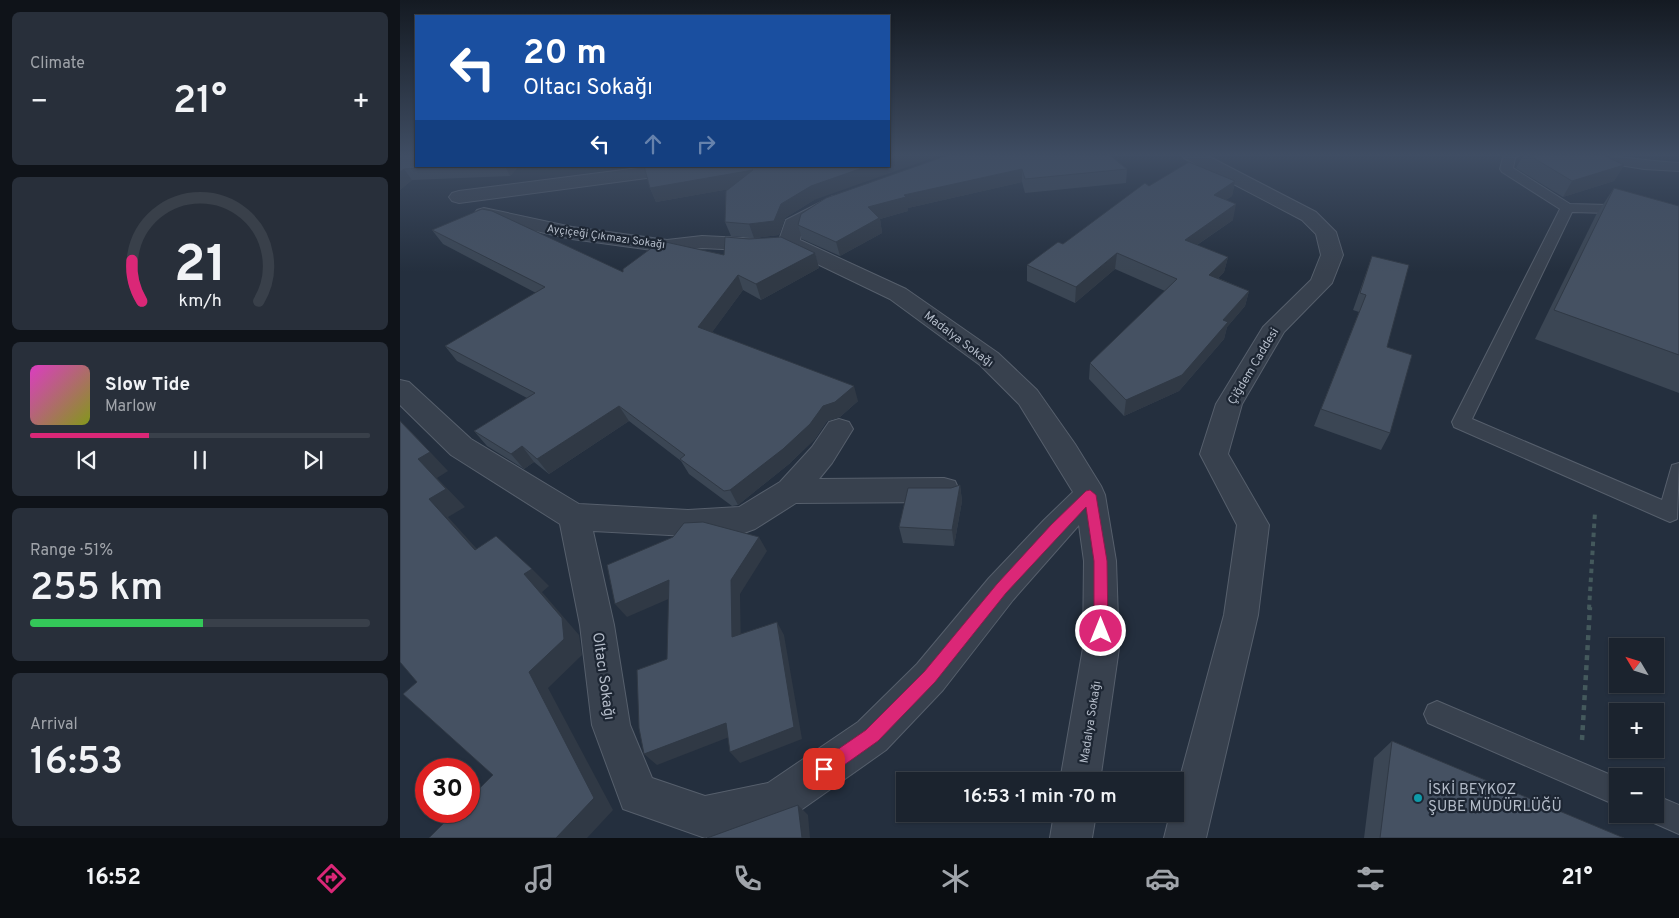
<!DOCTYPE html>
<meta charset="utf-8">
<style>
:root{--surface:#1b232e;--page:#282f3a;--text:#f1f3f6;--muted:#a0a4aa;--line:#39404a;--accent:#db2777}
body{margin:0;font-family:Overpass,sans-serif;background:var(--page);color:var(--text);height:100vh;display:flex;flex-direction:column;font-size:19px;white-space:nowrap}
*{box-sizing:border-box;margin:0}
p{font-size:16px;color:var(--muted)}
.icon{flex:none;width:28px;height:28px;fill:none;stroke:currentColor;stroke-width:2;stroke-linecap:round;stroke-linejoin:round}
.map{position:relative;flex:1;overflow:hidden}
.side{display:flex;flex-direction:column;gap:12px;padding:12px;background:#0f1319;width:400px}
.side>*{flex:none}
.hud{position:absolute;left:15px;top:15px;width:475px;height:152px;border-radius:0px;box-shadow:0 1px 4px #0004,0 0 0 1px var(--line);background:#1a4fa0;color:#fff;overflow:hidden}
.needle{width:32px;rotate:308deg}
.tools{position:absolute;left:1209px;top:638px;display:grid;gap:10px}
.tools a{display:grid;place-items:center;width:55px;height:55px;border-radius:0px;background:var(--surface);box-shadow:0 1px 4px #0004,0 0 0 1px var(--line);font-size:25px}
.speed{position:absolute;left:15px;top:758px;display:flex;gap:10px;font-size:25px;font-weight:700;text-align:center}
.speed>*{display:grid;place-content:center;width:65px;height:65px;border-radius:50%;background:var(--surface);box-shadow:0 1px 4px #0004,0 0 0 1px var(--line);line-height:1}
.speed .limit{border:8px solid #d22;background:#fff;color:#111}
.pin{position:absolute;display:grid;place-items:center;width:42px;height:42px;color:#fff;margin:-21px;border-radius:10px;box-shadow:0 2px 8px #0006}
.me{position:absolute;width:55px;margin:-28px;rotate:0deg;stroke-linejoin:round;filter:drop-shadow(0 0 4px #0008)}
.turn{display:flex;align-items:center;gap:18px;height:105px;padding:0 25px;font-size:22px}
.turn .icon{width:65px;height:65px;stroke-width:2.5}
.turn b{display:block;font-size:35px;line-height:42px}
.lanes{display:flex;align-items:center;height:48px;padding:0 25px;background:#0003;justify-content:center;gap:25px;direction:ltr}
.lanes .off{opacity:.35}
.big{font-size:38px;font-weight:600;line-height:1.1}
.side .card{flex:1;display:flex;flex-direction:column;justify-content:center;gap:8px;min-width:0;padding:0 18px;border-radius:8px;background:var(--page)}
.side .dial{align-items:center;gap:0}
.dial svg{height:130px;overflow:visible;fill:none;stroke:var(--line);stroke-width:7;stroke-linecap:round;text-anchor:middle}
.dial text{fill:var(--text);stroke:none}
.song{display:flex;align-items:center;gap:15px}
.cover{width:60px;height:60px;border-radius:8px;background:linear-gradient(135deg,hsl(310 70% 55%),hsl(70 70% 35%))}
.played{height:5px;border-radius:2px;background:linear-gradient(90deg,var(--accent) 35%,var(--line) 35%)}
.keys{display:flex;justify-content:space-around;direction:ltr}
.heat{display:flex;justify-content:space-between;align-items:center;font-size:28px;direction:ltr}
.charge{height:8px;border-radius:4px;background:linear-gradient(90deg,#34c759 51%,var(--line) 0)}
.trip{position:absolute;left:496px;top:772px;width:288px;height:50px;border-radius:0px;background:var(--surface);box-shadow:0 1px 4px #0004,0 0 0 1px var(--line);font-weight:600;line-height:50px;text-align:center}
.menu{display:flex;height:80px;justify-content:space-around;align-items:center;background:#0b0e12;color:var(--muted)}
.menu .icon{width:35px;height:35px}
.menu .current{color:var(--accent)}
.menu b{font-size:22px;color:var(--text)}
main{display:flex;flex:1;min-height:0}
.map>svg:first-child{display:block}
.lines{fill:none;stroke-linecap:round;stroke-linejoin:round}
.lane-casing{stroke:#565f6c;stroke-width:2}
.street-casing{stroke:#565f6c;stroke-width:2}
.path-far1{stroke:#44595c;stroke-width:4;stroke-dasharray:4.5 4.5;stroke-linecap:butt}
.path{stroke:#44595c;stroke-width:4.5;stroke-dasharray:5 5;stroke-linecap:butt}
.lane{fill:#38414e;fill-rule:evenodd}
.street{fill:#38414e;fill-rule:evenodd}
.wall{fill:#3b4654}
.shaded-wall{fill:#303945}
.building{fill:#455162;stroke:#303945}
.route{fill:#db2777;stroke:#8e194d}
.culture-dot{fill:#0f9aa8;stroke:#1d2633;stroke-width:2}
.labels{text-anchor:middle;stroke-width:4.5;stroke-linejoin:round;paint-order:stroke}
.far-street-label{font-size:11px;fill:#b4bcc9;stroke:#1d2633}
.street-label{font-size:12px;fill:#b4bcc9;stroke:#1d2633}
.near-street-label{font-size:15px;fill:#b4bcc9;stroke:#1d2633}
.near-poi-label{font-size:15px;fill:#b4bcc9;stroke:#1d2633;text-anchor:start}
</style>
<main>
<section class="side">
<div class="card"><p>Climate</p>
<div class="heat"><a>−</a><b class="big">21°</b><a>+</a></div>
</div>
<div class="card dial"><svg viewBox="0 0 100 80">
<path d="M14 69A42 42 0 1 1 86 69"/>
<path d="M14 69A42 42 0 0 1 8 44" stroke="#db2777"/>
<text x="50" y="56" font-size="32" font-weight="700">21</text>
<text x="50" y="72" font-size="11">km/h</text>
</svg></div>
<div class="card">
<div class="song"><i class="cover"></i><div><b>Slow Tide</b><p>Marlow</p></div></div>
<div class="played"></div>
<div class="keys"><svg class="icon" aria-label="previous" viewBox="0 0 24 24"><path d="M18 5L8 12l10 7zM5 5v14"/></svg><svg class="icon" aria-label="pause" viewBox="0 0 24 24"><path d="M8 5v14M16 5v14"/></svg><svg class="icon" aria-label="next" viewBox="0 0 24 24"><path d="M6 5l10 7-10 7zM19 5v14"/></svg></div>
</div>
<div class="card"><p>Range · 51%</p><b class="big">255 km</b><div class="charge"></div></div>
<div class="card"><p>Arrival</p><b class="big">16:53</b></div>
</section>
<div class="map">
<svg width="1279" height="838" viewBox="0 0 1279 838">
<rect width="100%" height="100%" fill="#242f3e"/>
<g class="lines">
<g class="lane-casing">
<g id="lane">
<polygon points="1104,154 1122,154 1115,158 1113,168 1170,204 1208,205 1229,210 1231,213 1224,217 1208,213 1172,212 1072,419 1262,500 1272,465 1279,463 1277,519 1270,522 1263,519 1054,427 1052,422 1160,209 1102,172 1100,169"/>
<path d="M1171,154C1207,154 1243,161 1279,163V171L1244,169L1177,158Z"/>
<polygon points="1037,701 1218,778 1218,806 1028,723 1024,714 1028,705"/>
<polygon points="1255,795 1279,805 1279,834 1245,819 1243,814 1255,814"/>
</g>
</g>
<g class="street-casing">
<g id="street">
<polygon points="781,154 804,154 916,212 936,232 943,255 932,283 884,332 842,404 828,454 869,525 858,615 806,838 764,838 770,814 775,814 775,796 824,615 837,525 800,454 816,404 863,327 911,280 921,255 916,234 902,220 784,158"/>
<polygon points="254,166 308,166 305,170 299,171 59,203 52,201 49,197 52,193 59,191"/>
<polygon points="433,196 440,198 443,202 440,206 403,227 400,240 506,289 598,353 637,390 675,444 701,486 705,495 716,561 719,648 700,781 660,781 683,648 684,561 679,525 613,600 543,690 486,750 391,817 376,823 305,838 223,809 192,725 180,625 160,524 51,455 0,405 0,380 9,382 71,439 179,504 288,510 339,507 380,482 412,447 429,422 439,419 449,422 453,429 432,463 419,479 544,478 555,481 559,490 555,499 544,502 396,503 355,529 344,533 288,536 193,531 214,625 230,725 252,778 305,796 368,783 458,722 517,664 589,578 644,520 673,492 619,404 580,365 490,299 382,247 378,243 386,220"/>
<polygon points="84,208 172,227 267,240 302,236 363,239 370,241 374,245 370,249 363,251 302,248 267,252 172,239 77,218 74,214 77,210"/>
<polygon points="654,814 696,814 692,838 650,838"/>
</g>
</g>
<polyline class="path-far1" points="1189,609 1195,512"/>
<polyline class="path" points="1182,740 1190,607"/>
<use href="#lane" class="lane"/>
<use href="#street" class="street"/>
</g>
<g class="wall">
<polygon points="0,154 16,166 119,166 110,176 12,180 0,190"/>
<polygon points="551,154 727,169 726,183 625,193 622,182 508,208 508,211 480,219 482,233 440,256 402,239 398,225"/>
<polygon points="1124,154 1201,154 1224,165 1214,181 1163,197 1116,168"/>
<polygon points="244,166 414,200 385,218 379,235 354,238 331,236 325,222 329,189 256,202 250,188"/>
<polygon points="835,181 832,196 826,200 833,220 797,245 828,257 824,272 818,278 849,291 845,306 827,327 824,339 779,391 724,416 689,379 690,363 765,291 715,269 675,303 627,281 627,265 663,244 749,186"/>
<polygon points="1214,188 1279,206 1279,393 1135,339 1196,215"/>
<polygon points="32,230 223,272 324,255 415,253 419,268 361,300 343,290 312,332 458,401 440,417 427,421 415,439 389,464 338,505 332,506 289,474 281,461 229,421 149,474 134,462 124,469 87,446 74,431 127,398 57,361 45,346 136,293 43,244"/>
<polygon points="972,256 987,347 990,433 981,450 914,426 959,312 953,310 966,273"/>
<polygon points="560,485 562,501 554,546 503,543 499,527 551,488"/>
<polygon points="992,741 1224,838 964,838 974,758"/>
</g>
<g class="shaded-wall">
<polygon points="503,154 544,154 414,200 385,218 379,235 354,238 349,224 411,186 468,166 489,166 489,159"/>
<polygon points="1224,165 1214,181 1163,197 1172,181"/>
<polygon points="105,166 119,166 110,176"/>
<polygon points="4,169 12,180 0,190 0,172"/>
<polygon points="622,169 622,182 508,208 508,211 480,219 482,233 440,256 436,242 468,207 504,195"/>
<polygon points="353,170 358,184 256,202 250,188"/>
<polygon points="835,181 832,196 811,210 814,195"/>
<polygon points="836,204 833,220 782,255 785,240"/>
<polygon points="415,253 419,268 361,300 356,284"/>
<polygon points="717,253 715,269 675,303 676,287"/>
<polygon points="828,257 824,272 805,291 809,275"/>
<polygon points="338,275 343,290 305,342 298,327"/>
<polygon points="849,291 845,306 827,327 824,339 779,391 724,416 726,400 823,320"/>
<polygon points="454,386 458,401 440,417 427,421 415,439 389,464 338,505 330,490 423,406"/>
<polygon points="219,406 229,421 149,474 137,459"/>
<polygon points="0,420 48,471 37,478 65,507 48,517 94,568 75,550 29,499"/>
<polygon points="122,446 134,462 124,469 111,454"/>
<polygon points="560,485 562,501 554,546 552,530"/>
<polygon points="359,537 367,551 340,594 341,650 332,637 331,580"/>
<polygon points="132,569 149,586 142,592 179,635 182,655 148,688 213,810 187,838 156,838 129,672 124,574"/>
<polygon points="269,580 280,594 227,617 215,604"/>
<polygon points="377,622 384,635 402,739 340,763 330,752"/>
<polygon points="326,723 337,734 257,765 244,754"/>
<polygon points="398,805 408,815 410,838 402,838"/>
</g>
<g class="building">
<polygon points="0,154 16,154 16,166 67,166 4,169 0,172"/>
<polygon points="489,154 503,154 489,159"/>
<polygon points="551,154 708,154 727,169 625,179 622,169 504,195 506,197 468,207 479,218 436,242 398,225 401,214 426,198"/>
<polygon points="1127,154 1201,154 1224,165 1172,181"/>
<polygon points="789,162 835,181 814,195 836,204 785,240 828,257 809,275 849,291 823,320 828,322 782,375 726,400 690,363 777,279 717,253 676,287 627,265 658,242 663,244 745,183 749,186"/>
<polygon points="244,166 468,166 411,186 381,204 374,221 349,224 325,222 326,191 353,170 250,188"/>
<polygon points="1214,188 1279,206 1279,355 1154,310"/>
<polygon points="82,209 92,211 223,272 223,269 261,241 324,255 325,237 349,239 381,237 415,253 356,284 338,275 298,327 454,386 435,402 423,406 410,424 383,449 330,490 324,491 280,459 285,455 219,406 137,459 122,446 111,454 74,431 135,393 45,346 145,287 32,230"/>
<polygon points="972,256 1009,265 987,347 1012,355 990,433 921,409 966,295 960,293"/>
<polygon points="0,421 30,452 18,459 46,489 29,499 75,550 96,536 132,569 124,574 162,618 164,639 129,672 194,798 156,838 29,838 56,811 69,811 69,799 93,775 3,694 17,682 0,662"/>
<polygon points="560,485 552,530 499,527 508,488 551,488"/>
<polygon points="303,522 359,537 331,580 332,637 377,622 394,727 330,752 326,723 244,754 239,728 237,670 267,659 269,580 215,604 207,565 273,537 284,523"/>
<polygon points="992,741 1224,838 980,838"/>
<polygon points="398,805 402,838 307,838"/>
</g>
<linearGradient id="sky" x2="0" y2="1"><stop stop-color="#141a22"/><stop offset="0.57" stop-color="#3f4d63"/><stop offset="1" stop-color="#3f4d63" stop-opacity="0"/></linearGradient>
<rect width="1279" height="272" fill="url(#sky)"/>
<polygon class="route" points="690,490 696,495 707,561 708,631 706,635 701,637 696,635 694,631 694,561 686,507 606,593 535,682 478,741 430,775 424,777 418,775 416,769 418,763 466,730 524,672 597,584 651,525 686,491"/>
<circle class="culture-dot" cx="1018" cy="798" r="5"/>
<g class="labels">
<g class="far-street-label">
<text transform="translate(206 236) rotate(8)" y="4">Ayçiçeği Çıkmazı Sokağı</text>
</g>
<g class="street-label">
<text transform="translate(559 339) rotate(37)" y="4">Madalya Sokağı</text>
<text transform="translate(853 366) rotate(-59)" y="4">Çiğdem Caddesi</text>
<text transform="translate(690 722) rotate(-81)" y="4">Madalya Sokağı</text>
</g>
<g class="near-street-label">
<text transform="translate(204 676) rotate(82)" y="5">Oltacı Sokağı</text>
</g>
<g class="near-poi-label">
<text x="1028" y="794">İSKİ BEYKOZ<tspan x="1028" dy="17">ŞUBE MÜDÜRLÜĞÜ</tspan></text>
</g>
</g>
</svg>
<div class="tools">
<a><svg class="needle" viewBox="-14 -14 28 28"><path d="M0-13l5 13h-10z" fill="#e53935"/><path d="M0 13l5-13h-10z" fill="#a0a4aa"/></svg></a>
<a>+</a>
<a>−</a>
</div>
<div class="speed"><div class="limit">30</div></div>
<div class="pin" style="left:424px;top:769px;background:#d93025"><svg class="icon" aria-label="arrive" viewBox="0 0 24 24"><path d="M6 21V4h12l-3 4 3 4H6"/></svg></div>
<svg class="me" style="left:701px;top:631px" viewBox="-20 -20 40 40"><circle r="17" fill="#db2777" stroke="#fff" stroke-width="3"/><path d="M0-11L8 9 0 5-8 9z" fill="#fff"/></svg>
<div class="trip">16:53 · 1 min · 70 m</div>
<div class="hud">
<div class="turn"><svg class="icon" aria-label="left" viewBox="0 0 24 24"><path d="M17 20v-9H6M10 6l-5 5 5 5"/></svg><div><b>20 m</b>Oltacı Sokağı</div></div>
<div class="lanes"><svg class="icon" aria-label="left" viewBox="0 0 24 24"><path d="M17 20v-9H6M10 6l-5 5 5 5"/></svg><svg class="icon off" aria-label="ahead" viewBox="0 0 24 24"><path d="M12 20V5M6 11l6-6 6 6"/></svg><svg class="icon off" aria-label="right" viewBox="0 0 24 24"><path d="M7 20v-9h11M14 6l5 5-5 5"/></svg></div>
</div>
</div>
</main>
<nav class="menu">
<b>16:52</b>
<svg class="icon current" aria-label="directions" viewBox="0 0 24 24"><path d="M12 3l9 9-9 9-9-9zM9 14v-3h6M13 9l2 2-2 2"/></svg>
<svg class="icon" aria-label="music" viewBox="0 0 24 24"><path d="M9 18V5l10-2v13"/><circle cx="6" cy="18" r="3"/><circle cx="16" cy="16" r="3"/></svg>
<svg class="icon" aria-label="phone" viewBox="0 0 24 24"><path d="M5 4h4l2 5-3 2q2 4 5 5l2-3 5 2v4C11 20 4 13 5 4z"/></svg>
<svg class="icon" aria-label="climate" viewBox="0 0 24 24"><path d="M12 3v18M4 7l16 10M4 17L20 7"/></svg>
<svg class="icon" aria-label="car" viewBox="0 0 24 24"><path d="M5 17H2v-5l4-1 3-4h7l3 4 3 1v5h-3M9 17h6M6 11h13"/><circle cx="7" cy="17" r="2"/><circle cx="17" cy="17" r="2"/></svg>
<svg class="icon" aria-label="filters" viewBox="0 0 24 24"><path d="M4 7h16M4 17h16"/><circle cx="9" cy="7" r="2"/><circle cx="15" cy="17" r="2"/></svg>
<b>21°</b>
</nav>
